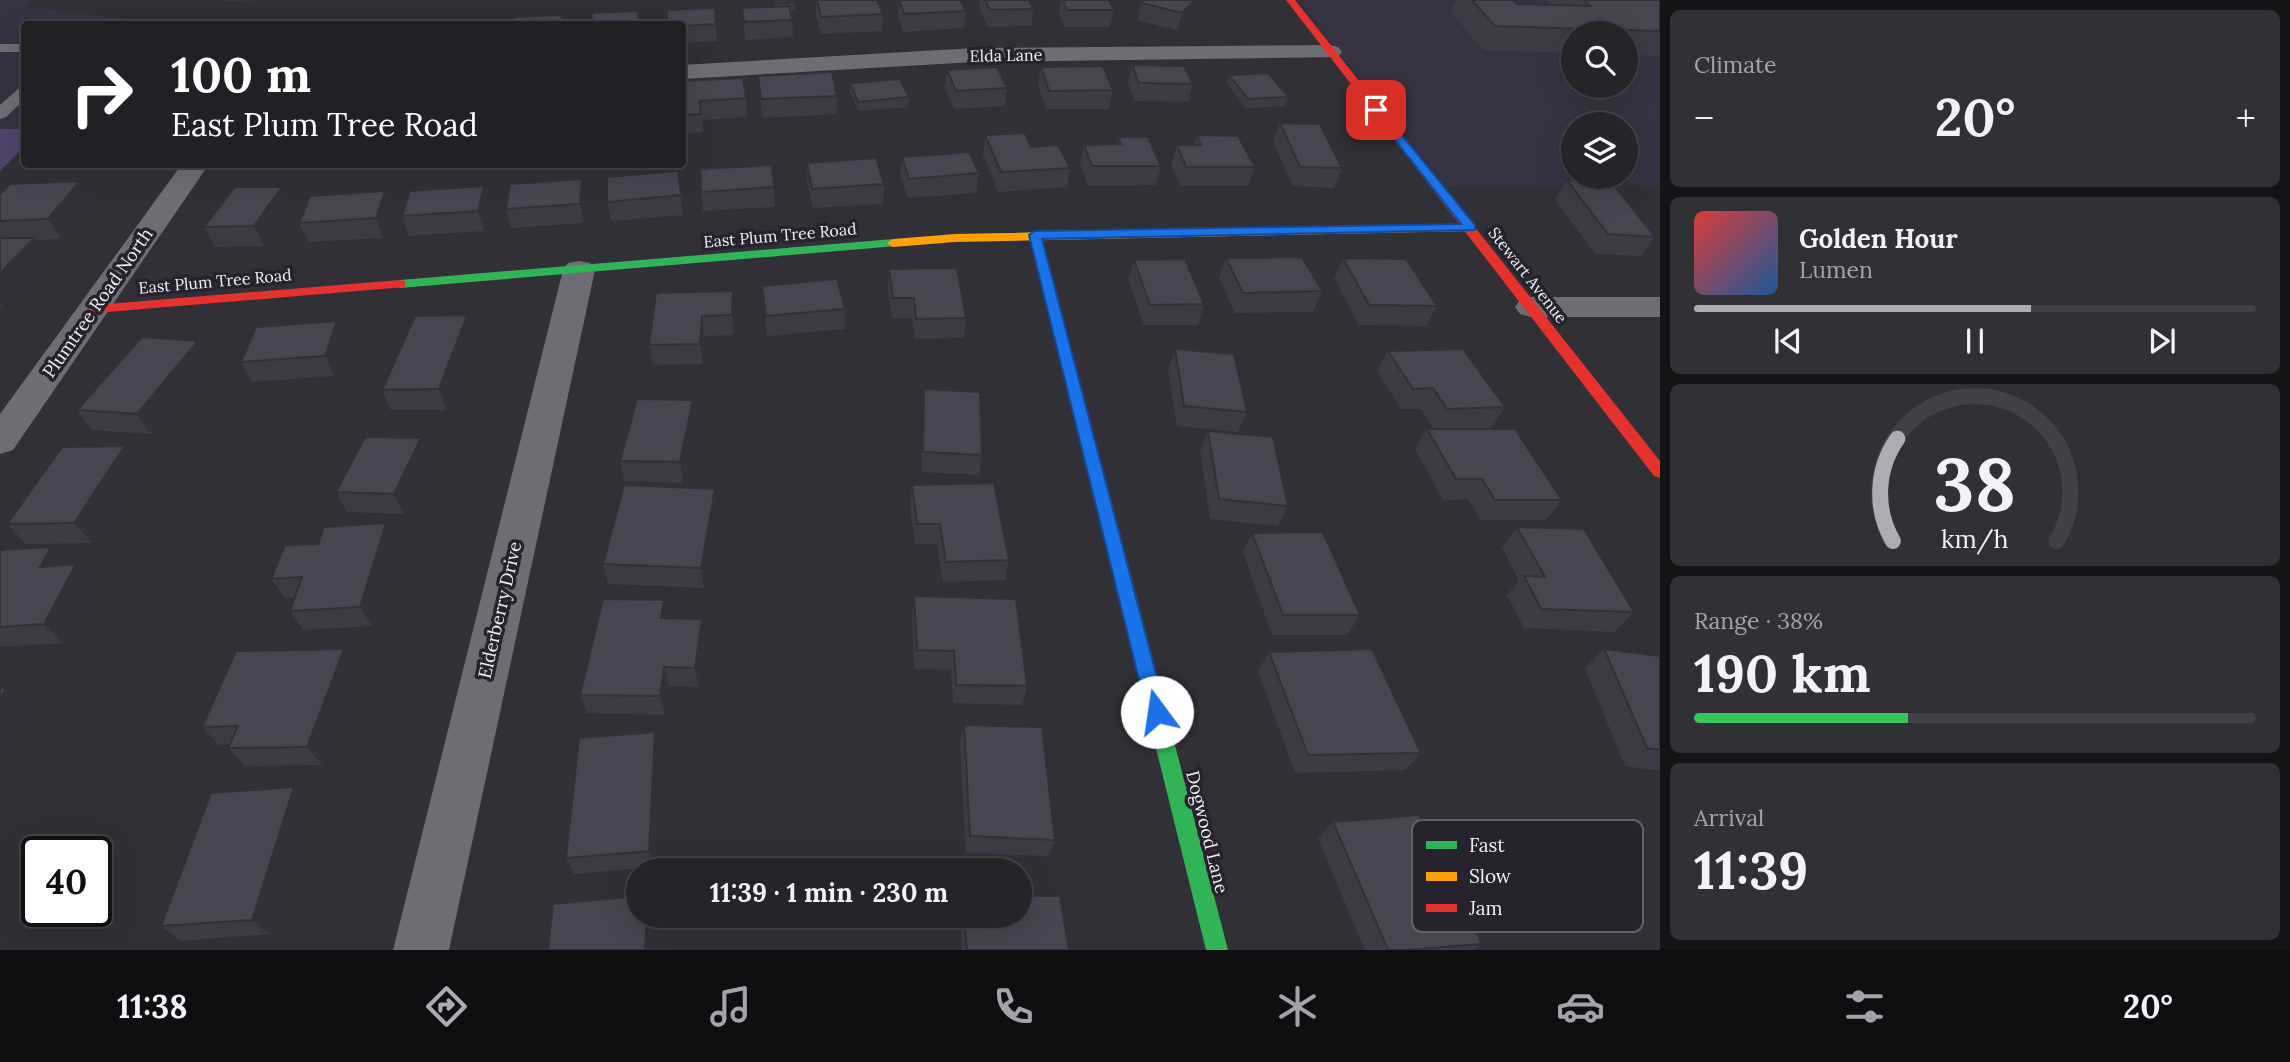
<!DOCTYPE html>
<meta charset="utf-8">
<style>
:root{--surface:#252429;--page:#313035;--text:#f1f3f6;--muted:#a3a4a8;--line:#424146;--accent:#adacb4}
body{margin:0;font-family:Lora,serif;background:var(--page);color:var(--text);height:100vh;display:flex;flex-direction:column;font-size:26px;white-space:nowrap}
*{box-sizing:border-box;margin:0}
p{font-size:23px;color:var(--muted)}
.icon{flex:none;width:38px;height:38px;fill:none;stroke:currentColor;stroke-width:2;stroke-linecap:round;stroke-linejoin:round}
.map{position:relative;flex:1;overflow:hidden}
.sheet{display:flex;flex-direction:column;gap:10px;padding:10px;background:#141417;width:630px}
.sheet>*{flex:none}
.top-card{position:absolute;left:21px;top:21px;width:665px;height:147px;border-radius:7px;box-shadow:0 7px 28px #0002,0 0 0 2px var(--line);background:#202124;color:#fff;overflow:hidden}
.controls{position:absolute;left:1561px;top:21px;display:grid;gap:14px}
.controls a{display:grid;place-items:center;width:77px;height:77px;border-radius:50%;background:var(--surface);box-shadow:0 7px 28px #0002,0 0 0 2px var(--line);font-size:35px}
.speed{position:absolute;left:21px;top:836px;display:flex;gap:14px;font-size:35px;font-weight:700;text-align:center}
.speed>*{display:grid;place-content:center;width:91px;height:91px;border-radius:50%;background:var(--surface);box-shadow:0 7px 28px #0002,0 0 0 2px var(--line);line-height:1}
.speed .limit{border:4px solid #111;border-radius:10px;background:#fff;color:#111}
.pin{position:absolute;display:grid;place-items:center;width:60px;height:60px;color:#fff;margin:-30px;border-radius:14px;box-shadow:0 4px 10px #0006}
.me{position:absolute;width:77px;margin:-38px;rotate:346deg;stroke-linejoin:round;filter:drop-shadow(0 0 5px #0008)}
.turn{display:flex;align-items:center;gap:24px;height:147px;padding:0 35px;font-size:32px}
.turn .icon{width:91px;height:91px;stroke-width:2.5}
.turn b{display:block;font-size:49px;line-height:60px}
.big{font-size:52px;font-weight:800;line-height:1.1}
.sheet .tile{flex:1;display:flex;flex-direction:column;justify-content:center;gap:10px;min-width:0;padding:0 24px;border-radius:10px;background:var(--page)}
.sheet .dial{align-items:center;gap:0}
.dial svg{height:182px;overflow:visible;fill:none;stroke:var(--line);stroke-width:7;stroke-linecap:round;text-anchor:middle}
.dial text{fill:var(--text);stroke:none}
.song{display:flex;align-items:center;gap:21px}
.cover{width:84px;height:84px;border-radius:10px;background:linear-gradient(135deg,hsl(0 70% 55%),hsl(210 70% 35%))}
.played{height:7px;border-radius:4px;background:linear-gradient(90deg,var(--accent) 60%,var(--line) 60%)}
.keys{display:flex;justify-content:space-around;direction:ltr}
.heat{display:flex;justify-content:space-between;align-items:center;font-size:38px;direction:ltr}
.charge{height:10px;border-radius:5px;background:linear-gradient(90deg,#34c759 38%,var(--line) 0)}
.trip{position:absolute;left:626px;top:858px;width:406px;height:70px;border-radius:35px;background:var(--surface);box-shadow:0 7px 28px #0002,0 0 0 2px var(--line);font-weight:800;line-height:70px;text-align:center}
.tabs{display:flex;height:112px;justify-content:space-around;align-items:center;background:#0f0e10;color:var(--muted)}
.tabs .icon{width:49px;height:49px}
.tabs .active{color:var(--accent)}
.tabs b{font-size:32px;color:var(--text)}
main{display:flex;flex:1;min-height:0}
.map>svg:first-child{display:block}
.built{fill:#363243;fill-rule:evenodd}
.green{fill:#4e446b}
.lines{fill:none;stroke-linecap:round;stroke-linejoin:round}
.lane{fill:#6e6d73;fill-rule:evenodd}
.street{fill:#6e6d73;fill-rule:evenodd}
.fast{fill:#30b455;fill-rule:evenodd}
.slow{fill:#ff9f0a;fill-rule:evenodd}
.jam{fill:#e5322d;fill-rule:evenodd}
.wall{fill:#3e3b47}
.shaded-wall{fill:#32303a}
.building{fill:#484553;stroke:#32303a;stroke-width:2}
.route{fill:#1a73e8;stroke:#114b97;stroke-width:2}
.labels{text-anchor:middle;stroke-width:7;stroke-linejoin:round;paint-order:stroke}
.far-street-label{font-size:16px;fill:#f0eff7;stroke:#26232f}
.street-label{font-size:18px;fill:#f0eff7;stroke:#26232f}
.key{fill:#26232f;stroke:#63606b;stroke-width:2}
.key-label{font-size:19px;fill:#f0eff7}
</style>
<main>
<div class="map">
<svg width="1660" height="950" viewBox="0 0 1660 950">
<rect width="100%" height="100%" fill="#313037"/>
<g class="built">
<polygon points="0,0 34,0 27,7 129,19 125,24 24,24 24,147 0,171"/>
<path d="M1298,0H1660V186L1446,187ZM1573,33H1626V86H1573ZM1573,124H1626V177H1573Z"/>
</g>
<polygon class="green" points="0,129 24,129 24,147 0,171"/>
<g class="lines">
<g class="lane">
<rect x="0" y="44" width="24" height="8"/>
<polygon points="24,87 24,100 6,117 0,119 0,105 18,89"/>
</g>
<g class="street">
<polygon points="1330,45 1338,47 1342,52 1338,57 975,62 682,79 682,65 975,48"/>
<polygon points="182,164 209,164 13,450 0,454 0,414"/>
<polygon points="579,261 590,263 595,270 449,950 393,950 563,270 568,263"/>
<polygon points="1531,297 1660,297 1660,317 1531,317 1520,314 1515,307 1520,300"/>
</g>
<g class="fast">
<polygon points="893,239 897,240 897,246 400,288 394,284 400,280"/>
<polygon points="1122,568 1128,570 1131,575 1228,950 1206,950 1113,575 1116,570"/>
</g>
<polygon class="slow" points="1470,224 1476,228 1474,231 955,242 893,247 887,243 893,239 955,234"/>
<g class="jam">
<polygon points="1286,0 1295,0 1660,461 1660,478 1654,476"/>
<polygon points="1035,231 1041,235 1131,575 1128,580 1122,582 1116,580 1113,575 1029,235"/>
<polygon points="400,280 405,281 405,287 95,313 88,309 95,305"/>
</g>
</g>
<g class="wall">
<polygon points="225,0 263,0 226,1"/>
<polygon points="774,0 795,0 795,10 790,11 792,20 793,37 745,40 742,8 775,6"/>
<polygon points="816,0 883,14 882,31 821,34 816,16"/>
<polygon points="899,0 966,11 964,28 903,32 898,17"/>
<polygon points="980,0 1029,0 1033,9 1031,26 988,27 979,7"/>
<polygon points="1061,0 1109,0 1114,10 1110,27 1064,27 1059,13"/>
<polygon points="1144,0 1197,0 1193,14 1177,30 1137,20 1141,3"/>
<polygon points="1457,0 1513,0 1517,4 1552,5 1547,0 1660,0 1660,56 1626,55 1626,33 1573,33 1573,53 1483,50 1451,12"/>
<polygon points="715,8 717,41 682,43 682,24"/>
<polygon points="1132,65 1193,84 1188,102 1135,101 1128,83"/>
<polygon points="1041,67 1113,90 1109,109 1046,109 1038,85"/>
<polygon points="947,70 1007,88 1005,106 954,109 945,88"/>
<polygon points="1229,75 1289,97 1285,106 1245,108 1227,84"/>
<polygon points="758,76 837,96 837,114 762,118"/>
<polygon points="682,81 746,98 747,117 702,120 703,132 682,134"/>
<polygon points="850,83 909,97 908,107 858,111 850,93"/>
<polygon points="1280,123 1342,168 1334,188 1293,186 1273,142"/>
<polygon points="985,135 1031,147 1070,168 1067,187 998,192 983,154"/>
<polygon points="1197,135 1255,167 1248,186 1180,186 1171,164 1177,145 1194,145"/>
<polygon points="1118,137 1161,166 1156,185 1088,186 1080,164 1084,145 1117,144"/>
<polygon points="902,157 979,173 976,193 908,198 900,176"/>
<polygon points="807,163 884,184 883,204 813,208 807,182"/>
<polygon points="58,164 115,164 60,169"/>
<polygon points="678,171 683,215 611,221 607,202"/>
<polygon points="582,179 586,198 584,223 511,228 506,209"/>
<polygon points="1567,180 1655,237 1641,256 1595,254 1555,199"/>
<polygon points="80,181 92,200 61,239 36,240 48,258 2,306 0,306 0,194"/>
<polygon points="484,186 490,205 484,231 409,236 402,216"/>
<polygon points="282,187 290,206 264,246 215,247 204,227"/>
<polygon points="774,187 775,207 703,211 701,192"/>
<polygon points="385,191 392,211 383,238 308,242 299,223"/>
<polygon points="1226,258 1322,291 1313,312 1235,313 1219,278"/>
<polygon points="1343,258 1437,306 1426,326 1359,325 1334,278"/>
<polygon points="1134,260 1204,304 1198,325 1144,325 1128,279"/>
<polygon points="889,269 966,318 964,338 915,339 912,318 892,318 888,289"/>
<polygon points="762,286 845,309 845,329 767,336"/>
<polygon points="733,291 734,312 733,335 704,336 703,364 653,365 649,345"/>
<polygon points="467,315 474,335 446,410 391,410 382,390"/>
<polygon points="337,321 346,341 334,376 252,382 241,362"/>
<polygon points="198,341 210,361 151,434 92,430 77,410"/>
<polygon points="1175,349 1247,412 1238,432 1177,426 1168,369"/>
<polygon points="1388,351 1505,407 1491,428 1434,429 1421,409 1401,409 1377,371"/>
<polygon points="924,389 982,455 979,475 921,472 923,409"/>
<polygon points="696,420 683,483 625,481 620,461"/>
<polygon points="1427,429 1562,500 1546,520 1480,520 1468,499 1443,500 1415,449"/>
<polygon points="1208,431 1288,506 1278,526 1210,519 1200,451"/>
<polygon points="125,446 140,466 92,543 26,544 7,524"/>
<polygon points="430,458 404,514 347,512 336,492"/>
<polygon points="912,485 1009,560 1005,580 943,582 937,544 915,544 910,506"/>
<polygon points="718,509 704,588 608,584 603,564"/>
<polygon points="1517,527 1634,612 1614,632 1524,628 1507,595 1519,581 1502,547"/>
<polygon points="1252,533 1360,615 1347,635 1272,635 1243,552"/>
<polygon points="396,543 372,626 303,630 290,611 295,598 285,598 271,579"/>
<polygon points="0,550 94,584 63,643 0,647"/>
<polygon points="914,596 1027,686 1022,705 953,703 951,670 914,669 912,616"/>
<polygon points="664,600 668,618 705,638 698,687 669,686 665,715 587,713 580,695"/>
<polygon points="344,649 356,668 322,765 245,766 228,748 230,744 219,745 202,727"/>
<polygon points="1604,649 1660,656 1660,771 1625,766 1585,668"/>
<polygon points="1269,652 1421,753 1405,770 1295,773 1258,671"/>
<polygon points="964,725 1055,840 1048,856 966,853 960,743"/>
<polygon points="659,750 654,867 574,874 566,858"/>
<polygon points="294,787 308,804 269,934 181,941 161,926"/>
<polygon points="1333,822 1482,944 1473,950 1365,950 1318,839"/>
<polygon points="959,915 1020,915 1069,950 962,950"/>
</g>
<g class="shaded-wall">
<polygon points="1195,0 1197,0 1193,14 1177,30 1182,13"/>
<polygon points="582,179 586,198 584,223 580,204"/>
<polygon points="80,181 92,200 61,239 48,219"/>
<polygon points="484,186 490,205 484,231 478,211"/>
<polygon points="282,187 290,206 264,246 254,226"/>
<polygon points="385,191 392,211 383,238 376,218"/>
<polygon points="35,238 48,258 2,306 0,302 0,273"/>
<polygon points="733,291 734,312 733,335 732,315"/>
<polygon points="467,315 474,335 446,410 439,389"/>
<polygon points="702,316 704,336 703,364 700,344"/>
<polygon points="337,321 346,341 334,376 325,356"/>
<polygon points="198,341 210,361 151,434 137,414"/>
<polygon points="693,400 696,420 683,483 680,462"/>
<polygon points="421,438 430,458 404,514 394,494"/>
<polygon points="125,446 140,466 92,543 74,523"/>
<polygon points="715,489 718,509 704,588 701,568"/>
<polygon points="386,523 396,543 372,626 360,607"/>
<polygon points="51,547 69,566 40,567"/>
<polygon points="76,564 94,584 63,643 44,624"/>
<polygon points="664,600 668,619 661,618"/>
<polygon points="702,619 705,638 698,687 695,668"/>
<polygon points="344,649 356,668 322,765 307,747"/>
<polygon points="664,667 669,686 665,715 660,696"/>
<polygon points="6,688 27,706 0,760 0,699"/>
<polygon points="655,732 659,750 654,867 649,851"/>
<polygon points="294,787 308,804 269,934 252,920"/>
<polygon points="647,915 653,915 652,950 645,950"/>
</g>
<g class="building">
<polygon points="776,0 795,0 795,2 776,3"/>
<polygon points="817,0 877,0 883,14 821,17"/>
<polygon points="899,0 960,0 966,11 904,14"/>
<polygon points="985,0 1029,0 1033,9 990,10"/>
<polygon points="1063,0 1109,0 1114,10 1067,10"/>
<polygon points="1144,0 1195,0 1182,13 1141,3"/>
<polygon points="1472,0 1513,0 1517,4 1590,6 1584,0 1660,0 1660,31 1495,26"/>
<polygon points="789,6 792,20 744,22 742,8"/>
<polygon points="715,8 716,24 682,26 682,24 667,24 667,10"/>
<polygon points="638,11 638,24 591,24 592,13"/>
<polygon points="562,15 561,24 512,24 514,17"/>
<polygon points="482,22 481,24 437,24 437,23"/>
<polygon points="1132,65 1184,66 1193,84 1139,83"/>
<polygon points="1103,66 1113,90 1049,91 1041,67"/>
<polygon points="997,67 1007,88 956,91 947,70"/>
<polygon points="832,72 837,96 761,99 758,76"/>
<polygon points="1268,73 1289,97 1248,99 1229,75"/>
<polygon points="743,78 746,98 700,101 701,114 682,115 682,81"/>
<polygon points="900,79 909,97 858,102 850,83"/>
<polygon points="1280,123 1320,124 1342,168 1300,167"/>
<polygon points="1025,133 1031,147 1058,145 1070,168 1001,172 985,135"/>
<polygon points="1197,135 1238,136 1255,167 1186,167 1177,145 1201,145"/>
<polygon points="1118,137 1148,137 1161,166 1092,166 1084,145 1121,144"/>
<polygon points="969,152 979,173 909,179 902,157"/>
<polygon points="876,158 884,184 812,189 807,163"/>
<polygon points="772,165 774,187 701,192 700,169"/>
<polygon points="678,171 681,195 607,202 607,177"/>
<polygon points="582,179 580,204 506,209 510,184"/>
<polygon points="1567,180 1611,182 1655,237 1608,234"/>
<polygon points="80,181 48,219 0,221 0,194 10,184"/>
<polygon points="484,186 478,211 402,216 410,191"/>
<polygon points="235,187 282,187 254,226 204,227"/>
<polygon points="385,191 376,218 299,223 310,196"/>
<polygon points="0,238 35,238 0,273"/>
<polygon points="1302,257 1322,291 1243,293 1226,258"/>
<polygon points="1343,258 1406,259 1437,306 1369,305"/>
<polygon points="1185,259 1204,304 1150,305 1134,260"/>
<polygon points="957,268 966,318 916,319 914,298 893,298 889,269"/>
<polygon points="837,279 845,309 766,316 762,286"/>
<polygon points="733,291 732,315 702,316 700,344 649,345 656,293"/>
<polygon points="467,315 439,389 382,390 415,316"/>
<polygon points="337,321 325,356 241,362 256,327"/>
<polygon points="142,337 198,341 137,414 77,410"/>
<polygon points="1175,349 1234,354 1247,412 1184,406"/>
<polygon points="1463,349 1505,407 1447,409 1433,388 1413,389 1388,351"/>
<polygon points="924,389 980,392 982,455 923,452"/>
<polygon points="637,399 693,400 680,462 620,461"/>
<polygon points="1427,429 1515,429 1562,500 1495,500 1482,479 1456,479"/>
<polygon points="1208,431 1273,437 1288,506 1219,499"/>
<polygon points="365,437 421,438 394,494 336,492"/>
<polygon points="125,446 74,523 7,524 62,447"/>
<polygon points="994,483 1009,560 946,562 940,524 917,524 912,485"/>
<polygon points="624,485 715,489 701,568 603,564"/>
<polygon points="386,523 360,607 290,611 302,577 271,579 285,545 318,544 324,527"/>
<polygon points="1517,527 1584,529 1634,612 1541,609 1524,576 1545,577"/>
<polygon points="1323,532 1360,615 1283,615 1252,533"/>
<polygon points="51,547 40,567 76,564 44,624 0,627 0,550"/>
<polygon points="914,596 1016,599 1027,686 956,685 954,651 917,650"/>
<polygon points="603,599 664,600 661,618 702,619 695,668 664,667 660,696 580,695"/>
<polygon points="344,649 307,747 228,748 238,726 202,727 236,651"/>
<polygon points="1372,649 1421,753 1308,755 1269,652"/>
<polygon points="1604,649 1660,656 1660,750 1647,748"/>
<polygon points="0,688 6,688 0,699"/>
<polygon points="964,725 1042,727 1055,840 970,836"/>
<polygon points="655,732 649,851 566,858 579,738"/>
<polygon points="294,787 252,920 161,926 211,793"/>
<polygon points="1419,815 1482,944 1404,950 1388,950 1333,822"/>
<polygon points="639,896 639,915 647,915 645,950 548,950 553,904"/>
<polygon points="1020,896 1060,896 1069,950 967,950 964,915 1020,915"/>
</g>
<polygon class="route" points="1373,108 1380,108 1475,225 1475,230 1042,239 1166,712 1163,718 1157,720 1150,718 1147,712 1029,235 1035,231 1461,224 1373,112"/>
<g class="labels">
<g class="far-street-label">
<text transform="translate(1006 55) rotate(-1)" y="6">Elda Lane</text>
<text transform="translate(780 235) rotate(-5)" y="6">East Plum Tree Road</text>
<text transform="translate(1528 275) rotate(52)" y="6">Stewart Avenue</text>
<text transform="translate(215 281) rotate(-5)" y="6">East Plum Tree Road</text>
</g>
<g class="street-label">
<text transform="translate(98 303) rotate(-55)" y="6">Plumtree Road North</text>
<text transform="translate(500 610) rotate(-77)" y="6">Elderberry Drive</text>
<text transform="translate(1207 832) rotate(76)" y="6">Dogwood Lane</text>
</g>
</g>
<rect x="1412" y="820" width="231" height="112" rx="10" class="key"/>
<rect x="1426" y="841" width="31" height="8" fill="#30b455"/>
<rect x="1426" y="872" width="31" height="9" fill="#ff9f0a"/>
<rect x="1426" y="904" width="31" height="8" fill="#e5322d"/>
<g class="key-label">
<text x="1469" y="852">Fast</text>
<text x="1469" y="883">Slow</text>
<text x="1469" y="915">Jam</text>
</g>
</svg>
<div class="controls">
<a><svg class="icon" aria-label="search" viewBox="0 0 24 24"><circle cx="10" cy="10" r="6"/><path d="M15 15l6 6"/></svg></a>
<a><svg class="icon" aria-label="layers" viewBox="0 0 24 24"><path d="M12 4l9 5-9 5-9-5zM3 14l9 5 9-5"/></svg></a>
</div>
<div class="speed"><div class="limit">40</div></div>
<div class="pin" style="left:1376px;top:110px;background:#d93025"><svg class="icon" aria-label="arrive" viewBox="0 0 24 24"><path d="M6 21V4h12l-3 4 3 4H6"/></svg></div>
<svg class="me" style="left:1157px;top:712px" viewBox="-20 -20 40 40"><circle r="19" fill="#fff"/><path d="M0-13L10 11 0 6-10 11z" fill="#1a73e8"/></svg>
<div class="trip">11:39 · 1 min · 230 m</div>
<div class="top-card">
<div class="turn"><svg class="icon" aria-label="right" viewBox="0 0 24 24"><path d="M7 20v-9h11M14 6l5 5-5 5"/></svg><div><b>100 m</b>East Plum Tree Road</div></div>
</div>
</div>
<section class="sheet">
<div class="tile"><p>Climate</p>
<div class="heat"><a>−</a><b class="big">20°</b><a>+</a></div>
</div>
<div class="tile">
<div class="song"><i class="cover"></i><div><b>Golden Hour</b><p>Lumen</p></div></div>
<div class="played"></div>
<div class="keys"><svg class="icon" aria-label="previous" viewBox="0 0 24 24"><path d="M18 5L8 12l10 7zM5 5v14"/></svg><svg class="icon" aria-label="pause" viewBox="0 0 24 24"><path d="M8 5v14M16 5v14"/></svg><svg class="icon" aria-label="next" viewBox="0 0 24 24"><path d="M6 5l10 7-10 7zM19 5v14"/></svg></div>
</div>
<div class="tile dial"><svg viewBox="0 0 100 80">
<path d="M14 69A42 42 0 1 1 86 69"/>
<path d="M14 69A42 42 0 0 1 16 24" stroke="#adacb4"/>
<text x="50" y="56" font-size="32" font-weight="700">38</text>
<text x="50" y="72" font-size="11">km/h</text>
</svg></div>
<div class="tile"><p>Range · 38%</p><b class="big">190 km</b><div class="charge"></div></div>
<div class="tile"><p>Arrival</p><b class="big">11:39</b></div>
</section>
</main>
<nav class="tabs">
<b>11:38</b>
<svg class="icon active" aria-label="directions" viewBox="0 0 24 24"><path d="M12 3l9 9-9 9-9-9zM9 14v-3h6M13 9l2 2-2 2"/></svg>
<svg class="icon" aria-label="music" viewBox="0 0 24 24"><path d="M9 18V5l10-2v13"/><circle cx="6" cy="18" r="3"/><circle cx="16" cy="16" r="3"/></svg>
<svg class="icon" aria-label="phone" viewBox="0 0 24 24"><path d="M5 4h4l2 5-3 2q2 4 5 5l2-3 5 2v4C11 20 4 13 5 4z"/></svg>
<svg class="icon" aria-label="climate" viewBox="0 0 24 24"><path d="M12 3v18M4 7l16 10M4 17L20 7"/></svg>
<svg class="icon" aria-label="car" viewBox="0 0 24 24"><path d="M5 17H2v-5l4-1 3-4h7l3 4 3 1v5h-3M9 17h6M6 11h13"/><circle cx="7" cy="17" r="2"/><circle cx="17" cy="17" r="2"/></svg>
<svg class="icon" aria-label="filters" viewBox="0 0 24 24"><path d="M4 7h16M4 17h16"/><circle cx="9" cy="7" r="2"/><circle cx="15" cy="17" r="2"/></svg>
<b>20°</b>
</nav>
